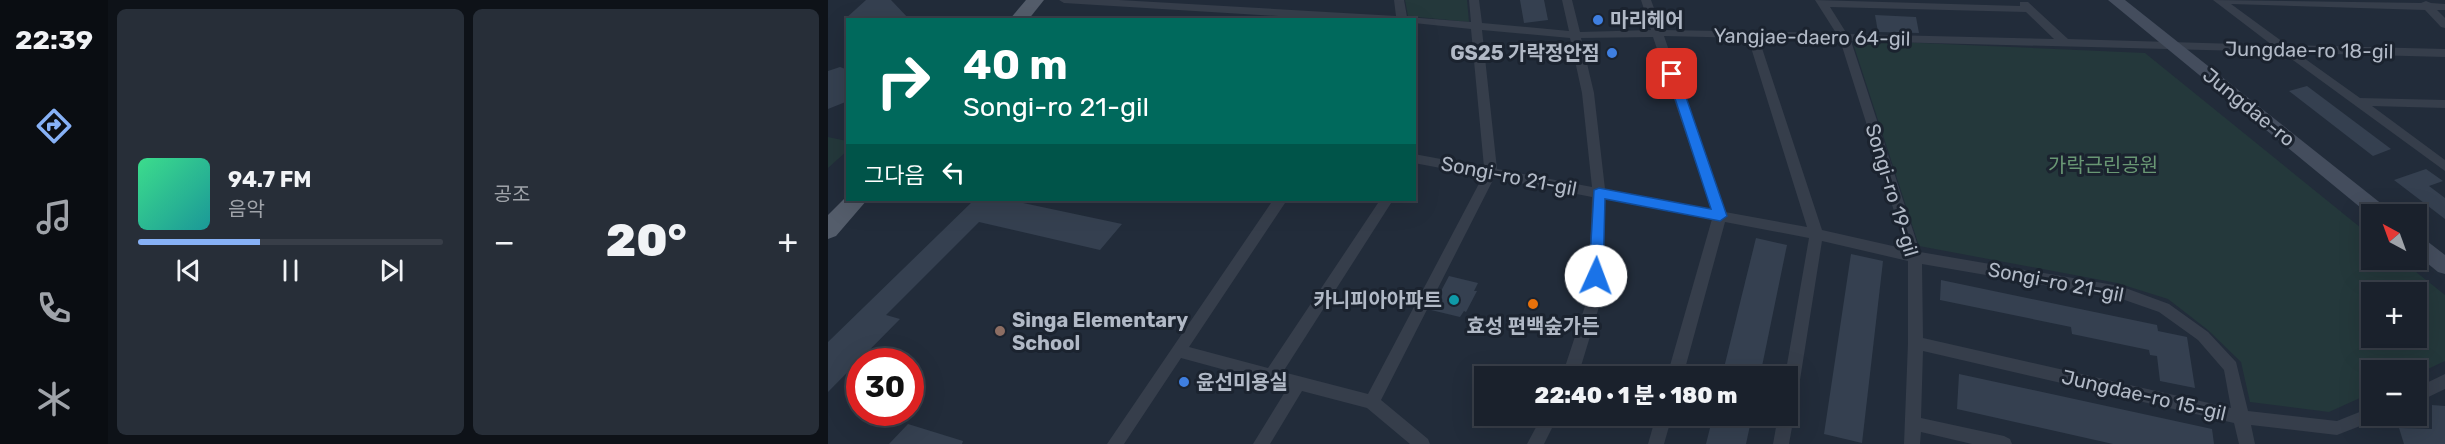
<!DOCTYPE html>
<html lang="ko">
<meta charset="utf-8">
<style>
:root{--surface:#1a212c;--page:#272e38;--text:#f1f3f6;--muted:#9fa3a9;--line:#383e48;--accent:#87b1f6}
body{margin:0;font-family:Rubik,"Noto Sans KR",sans-serif;background:var(--page);color:var(--text);height:100vh;display:flex;flex-direction:column;font-size:22px;white-space:nowrap}
*{box-sizing:border-box;margin:0}
p{font-size:20px;color:var(--muted)}
.icon{flex:none;width:33px;height:33px;fill:none;stroke:currentColor;stroke-width:2;stroke-linecap:round;stroke-linejoin:round}
.map{position:relative;flex:1;overflow:hidden}
.panel{display:flex;flex-direction:column;gap:9px;padding:9px;background:#0e1218;width:720px}
.panel>*{flex:none}
.banner{position:absolute;left:18px;top:18px;width:570px;height:183px;border-radius:0px;box-shadow:0 6px 24px #0002,0 0 0 2px var(--line);background:#00695c;color:#fff;overflow:hidden}
.needle{width:39px;rotate:319deg}
.fabs{position:absolute;left:1533px;top:204px;display:grid;gap:12px}
.fabs a{display:grid;place-items:center;width:66px;height:66px;border-radius:0px;background:var(--surface);box-shadow:0 6px 24px #0002,0 0 0 2px var(--line);font-size:30px}
.speed{position:absolute;left:18px;top:348px;display:flex;gap:12px;font-size:30px;font-weight:700;text-align:center}
.speed>*{display:grid;place-content:center;width:78px;height:78px;border-radius:50%;background:var(--surface);box-shadow:0 6px 24px #0002,0 0 0 2px var(--line);line-height:1}
.speed .limit{border:9px solid #d22;background:#fff;color:#111}
.pin{position:absolute;display:grid;place-items:center;width:51px;height:51px;color:#fff;margin:-26px;border-radius:12px;box-shadow:0 3px 9px #0006}
.me{position:absolute;width:66px;margin:-33px;rotate:2deg;stroke-linejoin:round;filter:drop-shadow(0 0 4px #0008)}
.turn{display:flex;align-items:center;gap:21px;height:126px;padding:0 18px;font-size:27px}
.turn .icon{width:78px;height:78px;stroke-width:2.5}
.turn b{display:block;font-size:42px;line-height:51px}
.then{display:flex;align-items:center;height:57px;padding:0 18px;background:#0003;gap:12px;font-size:22px}
.big{font-size:45px;font-weight:800;line-height:1.1}
.panel .card{flex:1;display:flex;flex-direction:column;justify-content:center;gap:9px;min-width:0;padding:0 21px;border-radius:9px;background:var(--page)}
.song{display:flex;align-items:center;gap:18px}
.cover{width:72px;height:72px;border-radius:9px;background:linear-gradient(135deg,hsl(150 70% 55%),hsl(180 70% 35%))}
.played{height:6px;border-radius:3px;background:linear-gradient(90deg,var(--accent) 40%,var(--line) 40%)}
.keys{display:flex;justify-content:space-around;direction:ltr}
.heat{display:flex;justify-content:space-between;align-items:center;font-size:33px;direction:ltr}
.panel .tiles{flex:1;display:grid;gap:9px;grid-template-columns:repeat(2,1fr)}
.trip{position:absolute;left:646px;top:366px;width:324px;height:60px;border-radius:0px;background:var(--surface);box-shadow:0 6px 24px #0002,0 0 0 2px var(--line);font-weight:800;line-height:60px;text-align:center}
main{display:flex;flex:1;min-height:0}
.menu{display:flex;flex-direction:column;width:108px;justify-content:space-around;align-items:center;background:#0a0d12;color:var(--muted)}
.menu .icon{width:42px;height:42px}
.menu .selected{color:var(--accent)}
.menu b{font-size:27px;color:var(--text)}
.map>svg:first-child{display:block}
.green{fill:#24383b;fill-rule:evenodd}
.building{fill:#354050}
.lines{fill:none;stroke-linecap:round;stroke-linejoin:round}
.minor{fill:#363e4b;fill-rule:evenodd}
.secondary{fill:#444d5d;fill-rule:evenodd}
.primary{fill:#545d6b;fill-rule:evenodd}
.route{fill:#1a73e8;stroke:#114b97;stroke-width:1.5}
.shop-dot{fill:#3f7fe0;stroke:#1b232f;stroke-width:2}
.culture-dot{fill:#0f9aa8;stroke:#1b232f;stroke-width:2}
.food-dot{fill:#e8710a;stroke:#1b232f;stroke-width:2}
.education-dot{fill:#8d6e63;stroke:#1b232f;stroke-width:2}
.labels{text-anchor:middle;stroke-width:6;stroke-linejoin:round;paint-order:stroke}
.poi-label{font-size:20px;font-weight:bold;fill:#b1b9c6;stroke:#1b232f;text-anchor:start}
.street-label{font-size:20px;fill:#b1b9c6;stroke:#1b232f}
.park-label{font-size:20px;fill:#699774;stroke:#1b232f}
</style>
<main>
<nav class="menu">
<b>22:39</b>
<svg class="icon selected" aria-label="directions" viewBox="0 0 24 24"><path d="M12 3l9 9-9 9-9-9zM9 14v-3h6M13 9l2 2-2 2"/></svg>
<svg class="icon" aria-label="music" viewBox="0 0 24 24"><path d="M9 18V5l10-2v13"/><circle cx="6" cy="18" r="3"/><circle cx="16" cy="16" r="3"/></svg>
<svg class="icon" aria-label="phone" viewBox="0 0 24 24"><path d="M5 4h4l2 5-3 2q2 4 5 5l2-3 5 2v4C11 20 4 13 5 4z"/></svg>
<svg class="icon" aria-label="climate" viewBox="0 0 24 24"><path d="M12 3v18M4 7l16 10M4 17L20 7"/></svg>
</nav>
<section class="panel">
<div class="tiles">
<div class="card">
<div class="song"><i class="cover"></i><div><b>94.7 FM</b><p>음악</p></div></div>
<div class="played"></div>
<div class="keys"><svg class="icon" aria-label="previous" viewBox="0 0 24 24"><path d="M18 5L8 12l10 7zM5 5v14"/></svg><svg class="icon" aria-label="pause" viewBox="0 0 24 24"><path d="M8 5v14M16 5v14"/></svg><svg class="icon" aria-label="next" viewBox="0 0 24 24"><path d="M6 5l10 7-10 7zM19 5v14"/></svg></div>
</div>
<div class="card"><p>공조</p>
<div class="heat"><a>−</a><b class="big">20°</b><a>+</a></div>
</div>
</div>
</section>
<div class="map">
<svg width="1617" height="444" viewBox="0 0 1617 444">
<rect width="100%" height="100%" fill="#222c3a"/>
<g class="green">
<polygon points="577,0 639,0 641,22 580,16"/>
<path d="M1024,40L1317,53L1543,236L1544,260H1573L1617,295V361L1589,374L1588,370H1544L1543,393L1501,412L1422,402L1413,362L1380,330L1340,299L1289,283L1091,246ZM1544,292H1588V338H1544Z"/>
<polygon points="0,137 19,141 20,150 0,168"/>
</g>
<g class="building">
<polygon points="38,0 63,0 82,20 16,20"/>
<polygon points="692,0 716,0 720,20 696,23"/>
<polygon points="1047,15 1088,17 1091,33 1050,32"/>
<polygon points="12,67 20,70 20,101 0,109 0,71"/>
<polygon points="1479,86 1563,149 1545,156 1461,91"/>
<polygon points="1598,169 1615,181 1601,186 1617,198 1617,219 1566,180"/>
<polygon points="146,200 181,200 294,224 272,250 151,222 58,315 72,319 0,392 0,342"/>
<polygon points="928,238 959,245 932,376 894,376"/>
<polygon points="1023,254 1055,261 1034,443 996,434"/>
<polygon points="621,276 650,283 646,291 649,291 638,312 636,311 632,317 603,310"/>
<polygon points="1113,280 1329,325 1330,331 1359,337 1367,388 1332,381 1329,356 1322,355 1321,350 1244,334 1243,327 1112,300"/>
<polygon points="1131,374 1384,429 1386,444 1285,444 1129,409"/>
<polygon points="1604,405 1617,406 1617,444 1576,444 1571,428 1604,429"/>
<polygon points="885,416 924,416 918,444 878,444"/>
<polygon points="80,424 135,441 134,444 61,444"/>
</g>
<g class="lines">
<g class="minor">
<path d="M231,0H291L568,16L566,0H576L579,17L643,22L641,0H651L654,23L741,31L734,0H744L752,32L823,30L813,0H823L834,30L1008,33L987,0L1192,6V2H1200L1240,39L1444,45L1385,0L1593,3L1598,1L1603,3L1617,4V10H1609L1617,18V28L1613,27L1597,10L1403,4L1459,45L1617,49V57L1469,53L1532,98L1617,100V108L1544,106L1617,160V171L1454,52L1023,41L1092,252L1292,286L1341,304L1380,332L1408,362L1420,411L1509,421L1544,407V416H1551L1550,419L1509,435L1423,425L1427,444H1411L1406,423L1095,351L1093,418L1176,436L1182,439L1184,444H1144L1093,432L1092,444H1076L1080,343V261L994,241L968,405L963,411L966,416L961,444H945L950,416H960V376H957L981,238L897,222L855,376H839L884,219L777,199L774,297L750,376H734L760,297L764,197L666,178L553,400L600,439L602,444H582L539,408L474,391L442,444H425L460,387L353,358L296,444H279L445,200H459L361,347L440,368L552,200H565L455,372L540,394L655,176L586,163V154L656,167L643,29L586,23V20H516L236,3ZM1002,7L1198,12L1226,39L1019,34ZM654,30L742,38L754,93L764,187L669,169ZM836,36L920,38L979,227L897,212ZM825,37L883,209L777,189L766,93L753,38ZM931,39L1012,40L1078,249L994,230ZM1094,264L1291,298L1331,312L1370,340L1396,370L1403,408L1095,338Z"/>
<polygon points="1617,374 1617,389 1588,403 1588,388"/>
<polygon points="714,416 730,416 716,444 699,444"/>
<polygon points="828,416 844,416 836,444 820,444"/>
</g>
<g class="secondary">
<polygon points="1280,0 1297,0 1560,209 1562,214 1544,214 1544,217"/>
<polygon points="1588,235 1595,238 1617,255 1617,274 1610,272 1588,254"/>
</g>
<g class="primary">
<polygon points="198,0 216,0 200,20 181,20"/>
<polygon points="20,195 20,200 39,200 8,236 0,239 0,215"/>
</g>
</g>
<polygon class="route" points="844,70 850,74 899,216 892,221 777,199 775,276 773,280 763,280 761,276 766,190 771,188 883,209 839,74"/>
<g class="shop-dot">
<circle cx="770" cy="20" r="6"/>
<circle cx="784" cy="53" r="6"/>
<circle cx="356" cy="382" r="6"/>
</g>
<circle class="culture-dot" cx="626" cy="300" r="6"/>
<circle class="food-dot" cx="705" cy="304" r="6"/>
<circle class="education-dot" cx="172" cy="331" r="6"/>
<g class="labels">
<g class="poi-label">
<text x="782" y="27">마리헤어</text>
<text x="772" y="60" text-anchor="end">GS25 가락정안점</text>
<text x="614" y="307" text-anchor="end">카니피아아파트</text>
<text x="184" y="327">Singa Elementary<tspan x="184" dy="23">School</tspan></text>
<text x="705" y="333" text-anchor="middle">효성 편백숲가든</text>
<text x="368" y="389">윤선미용실</text>
</g>
<g class="street-label">
<text transform="translate(984 37) rotate(1)" y="7">Yangjae-daero 64-gil</text>
<text transform="translate(1481 50) rotate(1)" y="7">Jungdae-ro 18-gil</text>
<text transform="translate(1421 107) rotate(39)" y="7">Jungdae-ro</text>
<text transform="translate(681 176) rotate(11)" y="7">Songi-ro 21-gil</text>
<text transform="translate(1064 190) rotate(73)" y="7">Songi-ro 19-gil</text>
<text transform="translate(1228 282) rotate(11)" y="7">Songi-ro 21-gil</text>
<text transform="translate(1316 395) rotate(13)" y="7">Jungdae-ro 15-gil</text>
</g>
<g class="park-label">
<text x="1275" y="172">가락근린공원</text>
</g>
</g>
</svg>
<div class="fabs">
<a><svg class="needle" viewBox="-14 -14 28 28"><path d="M0-13l5 13h-10z" fill="#e53935"/><path d="M0 13l5-13h-10z" fill="#9fa3a9"/></svg></a>
<a>+</a>
<a>−</a>
</div>
<div class="speed"><div class="limit">30</div></div>
<div class="pin" style="left:844px;top:74px;background:#d93025"><svg class="icon" aria-label="arrive" viewBox="0 0 24 24"><path d="M6 21V4h12l-3 4 3 4H6"/></svg></div>
<svg class="me" style="left:768px;top:276px" viewBox="-20 -20 40 40"><circle r="19" fill="#fff"/><path d="M0-13L10 11 0 6-10 11z" fill="#1a73e8"/></svg>
<div class="trip">22:40 · 1 분 · 180 m</div>
<div class="banner">
<div class="turn"><svg class="icon" aria-label="right" viewBox="0 0 24 24"><path d="M7 20v-9h11M14 6l5 5-5 5"/></svg><div><b>40 m</b>Songi-ro 21-gil</div></div>
<div class="then">그다음<svg class="icon" aria-label="left" viewBox="0 0 24 24"><path d="M17 20v-9H6M10 6l-5 5 5 5"/></svg></div>
</div>
</div>
</main>
